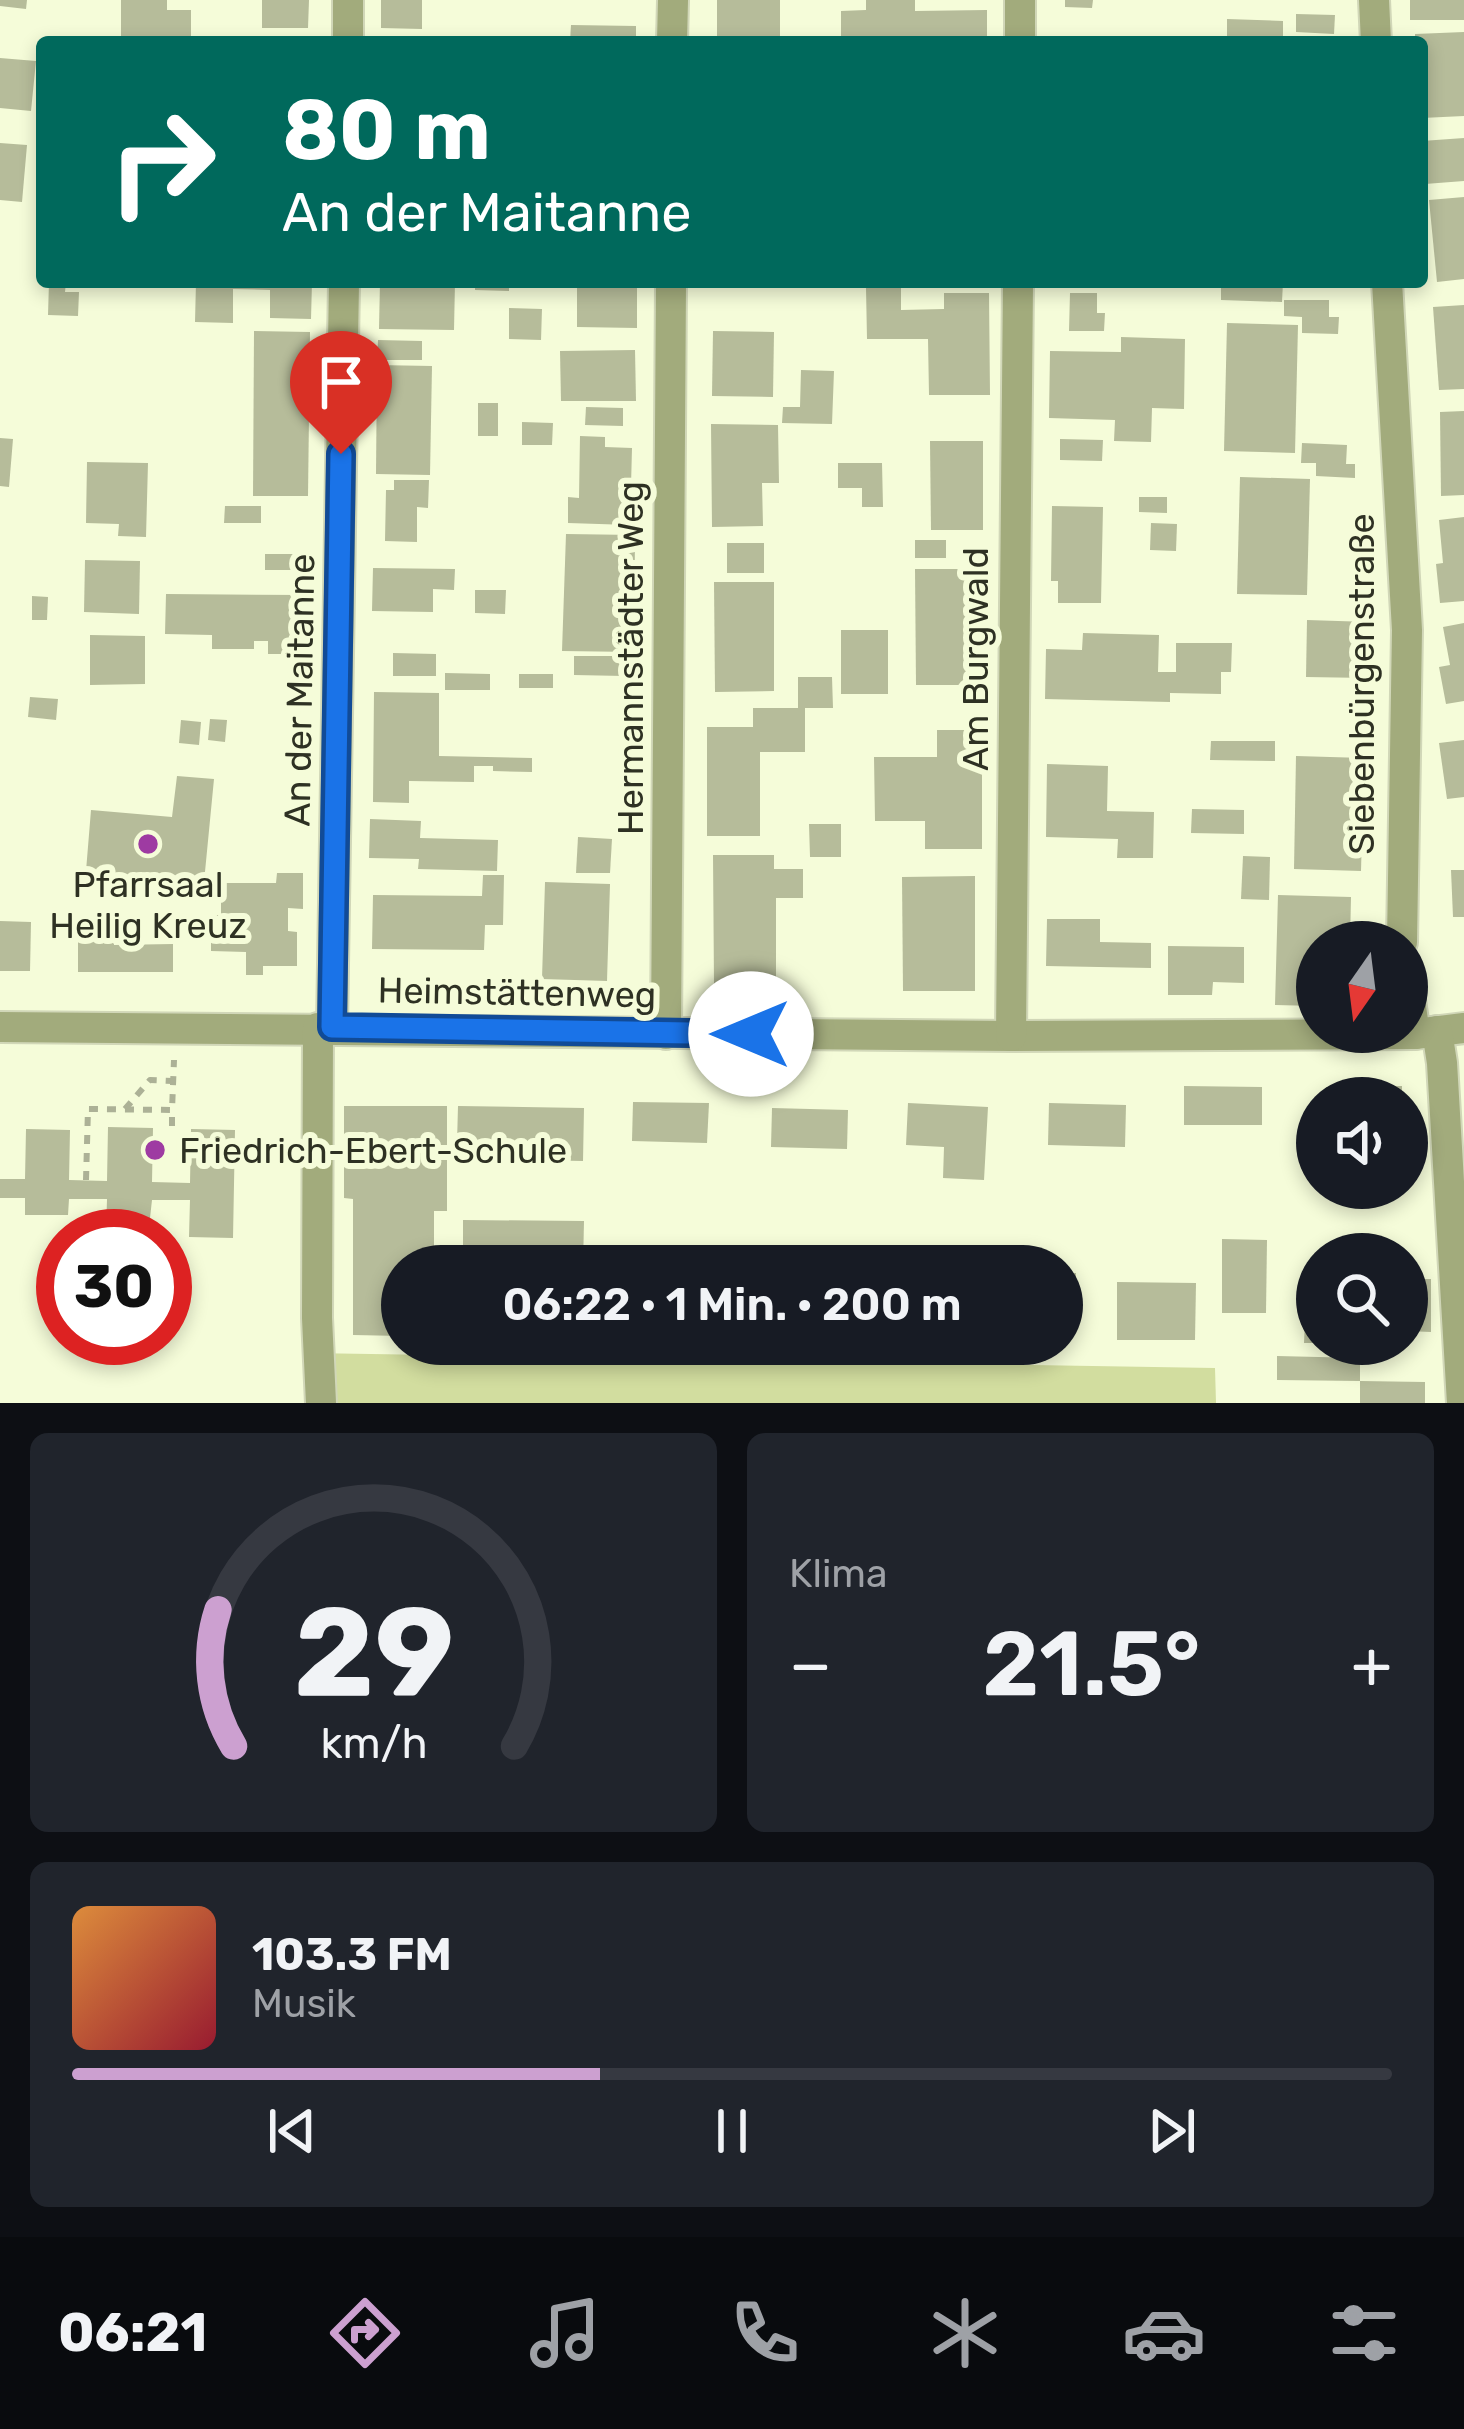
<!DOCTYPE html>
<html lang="de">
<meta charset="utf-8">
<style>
:root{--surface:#171b24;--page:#20242c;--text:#f1f3f6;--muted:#9ea1a6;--line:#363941;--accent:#cca0d0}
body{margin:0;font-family:Rubik,sans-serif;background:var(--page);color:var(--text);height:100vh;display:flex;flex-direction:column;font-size:45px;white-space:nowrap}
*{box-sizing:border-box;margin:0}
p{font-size:39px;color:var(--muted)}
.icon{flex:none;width:66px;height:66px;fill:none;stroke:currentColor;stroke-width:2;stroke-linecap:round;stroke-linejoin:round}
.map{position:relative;height:1403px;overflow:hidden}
.panel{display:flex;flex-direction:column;gap:30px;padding:30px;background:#0d0f14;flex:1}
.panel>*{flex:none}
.top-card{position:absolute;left:36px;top:36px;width:1392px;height:252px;border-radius:12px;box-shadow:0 6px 18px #0003;background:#00695c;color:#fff;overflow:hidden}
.needle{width:78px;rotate:194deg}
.fabs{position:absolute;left:1296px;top:921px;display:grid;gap:24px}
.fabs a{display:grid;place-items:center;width:132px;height:132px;border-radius:50%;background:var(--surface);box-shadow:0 6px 18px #0003;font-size:60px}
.speed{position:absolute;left:36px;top:1209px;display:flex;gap:24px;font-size:60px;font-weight:700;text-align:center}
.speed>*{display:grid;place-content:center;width:156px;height:156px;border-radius:50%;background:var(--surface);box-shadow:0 6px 18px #0003;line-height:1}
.speed .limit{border:18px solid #d22;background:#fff;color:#111}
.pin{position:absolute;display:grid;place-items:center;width:102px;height:102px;color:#fff;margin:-123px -51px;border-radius:50% 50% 50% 0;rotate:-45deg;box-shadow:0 0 12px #0007}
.pin .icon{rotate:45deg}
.me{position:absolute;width:132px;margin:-66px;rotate:270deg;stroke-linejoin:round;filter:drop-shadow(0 0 9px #0008)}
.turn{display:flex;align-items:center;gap:42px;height:252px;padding:0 48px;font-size:54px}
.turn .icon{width:156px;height:156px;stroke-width:2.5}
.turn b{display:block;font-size:84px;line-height:102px}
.big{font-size:90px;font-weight:600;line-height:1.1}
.panel .card{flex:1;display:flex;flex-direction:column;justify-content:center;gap:18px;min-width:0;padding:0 42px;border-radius:18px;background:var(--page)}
.panel .dial{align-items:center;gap:0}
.dial svg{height:312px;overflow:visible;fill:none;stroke:var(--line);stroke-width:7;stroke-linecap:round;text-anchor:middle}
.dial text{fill:var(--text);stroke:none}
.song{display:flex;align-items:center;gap:36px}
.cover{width:144px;height:144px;border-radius:18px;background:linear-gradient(135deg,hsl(30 70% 55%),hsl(350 70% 35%))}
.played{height:12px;border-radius:6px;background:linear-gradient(90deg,var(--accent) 40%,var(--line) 40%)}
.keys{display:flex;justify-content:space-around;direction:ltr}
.heat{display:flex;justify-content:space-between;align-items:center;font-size:66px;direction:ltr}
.panel .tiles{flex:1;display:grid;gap:30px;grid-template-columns:1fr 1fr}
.card:last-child{grid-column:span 2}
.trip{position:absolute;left:381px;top:1245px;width:702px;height:120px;border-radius:60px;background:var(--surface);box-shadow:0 6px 18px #0003;font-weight:600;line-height:120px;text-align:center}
.tabs{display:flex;height:192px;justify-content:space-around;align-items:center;background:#090b0e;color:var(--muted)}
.tabs .icon{width:84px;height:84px}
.tabs .selected{color:var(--accent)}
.tabs b{font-size:54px;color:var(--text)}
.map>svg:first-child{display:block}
.green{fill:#d2dd9f}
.building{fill:#b6bc9a}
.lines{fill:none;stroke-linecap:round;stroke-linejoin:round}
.minor-casing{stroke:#d1d7b8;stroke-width:34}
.path{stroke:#acb196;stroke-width:6;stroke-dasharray:9 9;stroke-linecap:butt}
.minor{stroke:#a2ab7c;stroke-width:30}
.route-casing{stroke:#114b97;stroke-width:30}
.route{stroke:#1a73e8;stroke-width:21}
.poi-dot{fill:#9e3ba2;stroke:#f5fcd9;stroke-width:4.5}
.labels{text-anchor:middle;stroke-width:12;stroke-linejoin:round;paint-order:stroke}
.street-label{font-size:36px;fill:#2e3123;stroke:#f5fcd9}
.poi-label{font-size:36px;fill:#2e3123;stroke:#f5fcd9}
</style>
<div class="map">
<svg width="1464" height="1403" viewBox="0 0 1464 1403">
<rect width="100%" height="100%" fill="#f5fcd9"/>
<polygon class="green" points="309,1353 1215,1368 1216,1403 310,1403"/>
<g class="building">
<polygon points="0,0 27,0 26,9 0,6"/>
<polygon points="121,0 167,0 167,10 191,10 191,42 121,42"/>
<polygon points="262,0 309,0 308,28 262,28"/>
<polygon points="381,0 422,0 422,29 381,28"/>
<rect x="717" y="0" width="63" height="42"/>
<polygon points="866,0 915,0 915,11 987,10 987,42 841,39 841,11 866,10"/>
<polygon points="1065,0 1093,0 1092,8 1065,7"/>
<rect x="1410" y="0" width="54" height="20"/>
<polygon points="1296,14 1335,15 1334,34 1296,32"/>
<polygon points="1227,19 1283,21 1283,42 1227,42"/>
<polygon points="571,25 636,26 636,42 570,42"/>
<polygon points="1464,32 1464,116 1422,118 1422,42 1415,42 1415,34"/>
<polygon points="0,58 36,61 31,111 0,108"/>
<polygon points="1464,138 1464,181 1425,184 1422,141"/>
<polygon points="0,143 27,145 22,202 0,200"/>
<polygon points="1464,197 1464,279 1437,282 1429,200"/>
<polygon points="49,282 66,282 65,292 79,292 78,316 48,315"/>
<polygon points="196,282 312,282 311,319 270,318 270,290 233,289 233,323 195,322"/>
<polygon points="380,282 455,282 454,330 379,329"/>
<polygon points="475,282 509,282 509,291 475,290"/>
<polygon points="577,282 637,282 637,328 577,327"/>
<polygon points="1221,282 1283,282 1282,302 1221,300"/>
<polygon points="866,288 901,288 901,310 944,309 944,293 989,293 990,395 929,395 928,339 867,339"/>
<polygon points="1070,293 1097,293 1097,313 1105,313 1104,331 1069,331"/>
<polygon points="1284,300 1329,300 1329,317 1339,317 1338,334 1302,333 1302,317 1284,316"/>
<polygon points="1464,305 1464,389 1439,390 1433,307"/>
<polygon points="509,308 542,309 541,340 509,339"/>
<polygon points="1227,323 1298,325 1295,453 1224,451"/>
<polygon points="254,331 310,332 308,496 253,496"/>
<polygon points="713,331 774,332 773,397 712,396"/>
<polygon points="1121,337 1185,339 1184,409 1152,408 1151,442 1114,441 1115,420 1049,418 1050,351 1121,352"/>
<polygon points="378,340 422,341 422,360 377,360"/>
<polygon points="635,350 636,401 561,401 560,351"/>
<polygon points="377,365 432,366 430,475 376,474"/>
<polygon points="801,370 834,371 832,424 782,423 783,407 800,407"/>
<rect x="478" y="403" width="20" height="33"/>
<polygon points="586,407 623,408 623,426 585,425"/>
<polygon points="1464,411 1464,495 1441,496 1440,412"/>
<polygon points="522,422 553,423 552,445 522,445"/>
<polygon points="711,424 778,425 779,483 762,483 763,526 712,527"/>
<polygon points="580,436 605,437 605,447 632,448 630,525 568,523 568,497 579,498"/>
<polygon points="0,438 13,439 9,487 0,486"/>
<polygon points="1060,439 1103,440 1102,461 1060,460"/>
<polygon points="930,441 983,441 983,530 931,530"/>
<polygon points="1302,443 1347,445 1346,464 1355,464 1355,478 1316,476 1316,463 1301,463"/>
<polygon points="87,462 148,463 146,537 118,536 119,524 86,523"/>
<polygon points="838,463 882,463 883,507 862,507 862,488 838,488"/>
<polygon points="1240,477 1310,479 1307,595 1237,594"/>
<polygon points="394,480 429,480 428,508 417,507 417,542 385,541 386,490 394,490"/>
<polygon points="1139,497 1167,497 1167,513 1139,512"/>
<polygon points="225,506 261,506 261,523 224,523"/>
<polygon points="1052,506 1103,507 1101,603 1058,603 1058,581 1051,581"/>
<polygon points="1464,517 1464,601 1440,603 1436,564 1443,563 1439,520"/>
<polygon points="1151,523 1177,524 1176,551 1150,550"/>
<polygon points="566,534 635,535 634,652 562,651"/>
<rect x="915" y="540" width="31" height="18"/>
<rect x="727" y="543" width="37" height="30"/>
<rect x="265" y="554" width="42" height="16"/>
<polygon points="85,560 140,561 139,614 84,612"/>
<polygon points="373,568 455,569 454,590 433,589 433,612 372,611"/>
<polygon points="915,569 980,569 981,685 916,685"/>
<polygon points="714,582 774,582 774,691 715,692"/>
<polygon points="475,590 506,590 505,614 475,613"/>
<polygon points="166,594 305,595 305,654 268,654 268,641 254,641 254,649 212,649 212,635 165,634"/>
<polygon points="32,596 48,597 47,620 32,620"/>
<polygon points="1307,620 1369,622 1368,678 1306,677"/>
<polygon points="1464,623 1464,701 1446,704 1439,667 1450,665 1443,627"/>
<rect x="841" y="630" width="47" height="64"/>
<polygon points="1083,633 1159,635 1158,672 1176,672 1176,643 1232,643 1231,672 1221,672 1221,694 1170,693 1170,702 1045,699 1046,649 1082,650"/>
<polygon points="90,635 145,636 145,684 90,685"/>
<polygon points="393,653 436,654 436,676 393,676"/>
<polygon points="574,656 624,656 624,676 574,675"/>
<polygon points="445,673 490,674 490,690 445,690"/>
<rect x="519" y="674" width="34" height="14"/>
<polygon points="798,677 832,677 833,708 805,708 805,752 760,752 760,836 707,836 707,727 753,727 753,708 798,708"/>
<polygon points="374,692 439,693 439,756 532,758 532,772 493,771 493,766 474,766 474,782 409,781 409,803 373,802"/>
<polygon points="30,697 58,699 56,720 28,717"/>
<polygon points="210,719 227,720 225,742 208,740"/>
<polygon points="181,720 201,722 199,745 179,743"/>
<polygon points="937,730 982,730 982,849 925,849 925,821 875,821 874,757 937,757"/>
<polygon points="1464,740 1464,797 1447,799 1439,743"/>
<polygon points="1211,741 1275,741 1275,761 1210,760"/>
<polygon points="1296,756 1364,758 1361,871 1294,869"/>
<polygon points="1047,764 1108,766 1107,811 1154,812 1153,858 1117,858 1118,839 1046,837"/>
<polygon points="177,776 214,779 204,882 86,871 91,810 172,817"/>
<polygon points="1192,809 1244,810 1244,834 1191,833"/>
<polygon points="370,819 421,821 420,838 498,840 497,871 418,869 419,859 369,858"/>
<polygon points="809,824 841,824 841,857 810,857"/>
<polygon points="578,837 612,839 610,873 576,873"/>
<polygon points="713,855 774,855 774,869 803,869 803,898 776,898 776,985 714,985"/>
<polygon points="1243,856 1270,857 1269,900 1241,899"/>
<polygon points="1451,870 1464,870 1464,917 1453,917"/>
<polygon points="277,873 303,873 303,909 288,908 288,931 297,932 297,966 263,966 263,975 246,975 246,952 211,951 211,915 221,915 221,883 276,883"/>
<polygon points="483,875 504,875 503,925 485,925 484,950 372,949 373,895 482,896"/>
<polygon points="975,876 975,991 903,991 902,877"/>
<polygon points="545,882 610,884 607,981 542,979"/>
<polygon points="1278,895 1351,897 1350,942 1317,942 1317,1006 1275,1005"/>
<polygon points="1047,919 1100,919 1100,942 1151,943 1151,968 1046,966"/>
<polygon points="0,921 31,922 30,971 0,971"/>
<polygon points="78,939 114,939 114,945 173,944 173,972 78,972"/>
<polygon points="1168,946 1244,947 1244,983 1213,982 1212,995 1168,995"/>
<polygon points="1184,1086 1262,1087 1262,1125 1184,1125"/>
<polygon points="1402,1086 1402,1098 1326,1098 1326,1087"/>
<polygon points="633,1102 709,1103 707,1143 632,1141"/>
<polygon points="908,1103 988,1107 984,1180 943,1178 944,1147 906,1145"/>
<polygon points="1049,1103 1126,1105 1125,1147 1048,1145"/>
<polygon points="344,1106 447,1106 447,1211 434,1211 434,1266 402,1266 402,1336 353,1335 353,1199 344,1198"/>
<polygon points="458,1106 584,1108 583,1161 526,1160 526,1145 457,1143"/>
<polygon points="772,1108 848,1110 847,1149 771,1147"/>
<polygon points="108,1127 153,1128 152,1182 190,1183 191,1129 235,1130 233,1238 189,1237 190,1200 152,1200 148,1236 106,1235 107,1199 69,1199 68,1215 25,1215 25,1198 0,1198 0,1179 25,1179 26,1129 70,1130 69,1180 107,1181"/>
<polygon points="463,1220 584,1221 583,1266 463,1266"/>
<polygon points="1222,1239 1267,1240 1266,1313 1222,1313"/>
<polygon points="1062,1273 1076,1273 1074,1335 1062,1334"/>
<polygon points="1307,1275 1317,1276 1317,1343 1304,1343"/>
<polygon points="1407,1279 1431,1279 1431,1332 1407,1331"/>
<polygon points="1117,1282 1196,1283 1195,1340 1117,1340"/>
<polygon points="1277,1356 1360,1358 1360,1381 1277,1380"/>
<polygon points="1360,1381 1425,1382 1425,1403 1360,1403"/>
</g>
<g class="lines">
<g class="minor-casing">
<g id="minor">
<polyline points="1374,0 1376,42"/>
<polyline points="348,42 348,0"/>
<polyline points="672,42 673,0"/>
<polyline points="1020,42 1020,0"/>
<polyline points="1387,282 1407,630 1402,942"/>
<polyline points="1407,981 1415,1034"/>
<polyline points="0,1027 1011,1036 1415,1034 1464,1028"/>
<polyline points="332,1027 344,282"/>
<polyline points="318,1028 317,1318 321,1403"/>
<polyline points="1437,1031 1442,1063 1462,1403"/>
<polyline points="666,1034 671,282"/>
<polyline points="1011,1036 1018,282"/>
</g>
</g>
<g class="path">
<polyline points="125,1109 150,1080 173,1081"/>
<polyline points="172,1126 172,1110"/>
<polyline points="86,1180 88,1109 172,1110 174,1060"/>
</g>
<use href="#minor" class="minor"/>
</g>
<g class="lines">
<g class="route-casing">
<polyline id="route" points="341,454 332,1027 751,1034"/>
</g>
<use href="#route" class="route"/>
</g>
<g class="poi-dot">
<circle cx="148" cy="844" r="12"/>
<circle cx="155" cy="1150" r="12"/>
</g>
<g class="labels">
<g class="street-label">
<text transform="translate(630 658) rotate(-90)" y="13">Hermannstädter Weg</text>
<text transform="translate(975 659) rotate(-90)" y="13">Am Burgwald</text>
<text transform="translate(1361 684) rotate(-90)" y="13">Siebenbürgenstraße</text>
<text transform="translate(299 690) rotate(-89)" y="13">An der Maitanne</text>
<text transform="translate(517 992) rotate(1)" y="13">Heimstättenweg</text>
</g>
<g class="poi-label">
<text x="148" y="897">Pfarrsaal<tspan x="148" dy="41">Heilig Kreuz</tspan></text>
<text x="179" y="1163" text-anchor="start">Friedrich-Ebert-Schule</text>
</g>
</g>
</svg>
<div class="fabs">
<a><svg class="needle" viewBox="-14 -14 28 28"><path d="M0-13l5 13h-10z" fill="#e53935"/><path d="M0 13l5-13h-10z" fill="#9ea1a6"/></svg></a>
<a><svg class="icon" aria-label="sound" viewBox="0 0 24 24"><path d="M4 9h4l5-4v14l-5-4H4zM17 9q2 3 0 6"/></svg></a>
<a><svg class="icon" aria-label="search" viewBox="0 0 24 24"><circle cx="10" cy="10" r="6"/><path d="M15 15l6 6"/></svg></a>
</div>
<div class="speed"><div class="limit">30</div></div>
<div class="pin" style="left:341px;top:454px;background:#d93025"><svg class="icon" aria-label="arrive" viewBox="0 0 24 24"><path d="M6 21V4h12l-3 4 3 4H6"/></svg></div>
<svg class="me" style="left:751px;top:1034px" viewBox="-20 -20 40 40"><circle r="19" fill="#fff"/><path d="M0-13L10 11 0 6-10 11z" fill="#1a73e8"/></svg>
<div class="trip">06:22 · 1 Min. · 200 m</div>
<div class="top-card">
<div class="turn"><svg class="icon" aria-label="right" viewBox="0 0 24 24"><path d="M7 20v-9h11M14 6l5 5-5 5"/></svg><div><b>80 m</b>An der Maitanne</div></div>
</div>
</div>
<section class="panel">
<div class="tiles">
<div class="card dial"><svg viewBox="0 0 100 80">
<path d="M14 69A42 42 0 1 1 86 69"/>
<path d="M14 69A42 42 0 0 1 10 34" stroke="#cca0d0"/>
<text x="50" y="56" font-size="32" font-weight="700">29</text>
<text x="50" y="72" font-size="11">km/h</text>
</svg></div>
<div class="card"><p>Klima</p>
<div class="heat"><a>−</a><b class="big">21.5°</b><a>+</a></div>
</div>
<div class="card">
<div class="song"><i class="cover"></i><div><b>103.3 FM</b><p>Musik</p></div></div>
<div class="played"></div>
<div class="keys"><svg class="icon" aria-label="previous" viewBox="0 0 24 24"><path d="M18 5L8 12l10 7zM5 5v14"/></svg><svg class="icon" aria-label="pause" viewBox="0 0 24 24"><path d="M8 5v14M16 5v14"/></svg><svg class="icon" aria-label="next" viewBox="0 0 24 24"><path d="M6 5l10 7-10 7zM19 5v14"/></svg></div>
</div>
</div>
</section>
<nav class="tabs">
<b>06:21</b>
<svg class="icon selected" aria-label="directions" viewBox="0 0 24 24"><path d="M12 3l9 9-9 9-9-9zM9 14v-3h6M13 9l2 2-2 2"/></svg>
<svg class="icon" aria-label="music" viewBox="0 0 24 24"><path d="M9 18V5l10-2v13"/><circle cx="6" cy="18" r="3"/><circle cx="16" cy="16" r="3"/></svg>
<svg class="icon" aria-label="phone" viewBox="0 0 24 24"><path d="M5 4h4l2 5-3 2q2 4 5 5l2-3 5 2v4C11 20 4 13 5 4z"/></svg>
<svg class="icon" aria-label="climate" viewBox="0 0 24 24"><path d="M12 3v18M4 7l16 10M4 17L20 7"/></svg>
<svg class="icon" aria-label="car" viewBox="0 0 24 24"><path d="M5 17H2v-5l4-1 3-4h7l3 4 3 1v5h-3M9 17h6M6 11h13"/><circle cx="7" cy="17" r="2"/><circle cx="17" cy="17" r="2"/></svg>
<svg class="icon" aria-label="filters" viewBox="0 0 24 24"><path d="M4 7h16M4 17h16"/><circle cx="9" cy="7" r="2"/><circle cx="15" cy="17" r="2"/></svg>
</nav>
